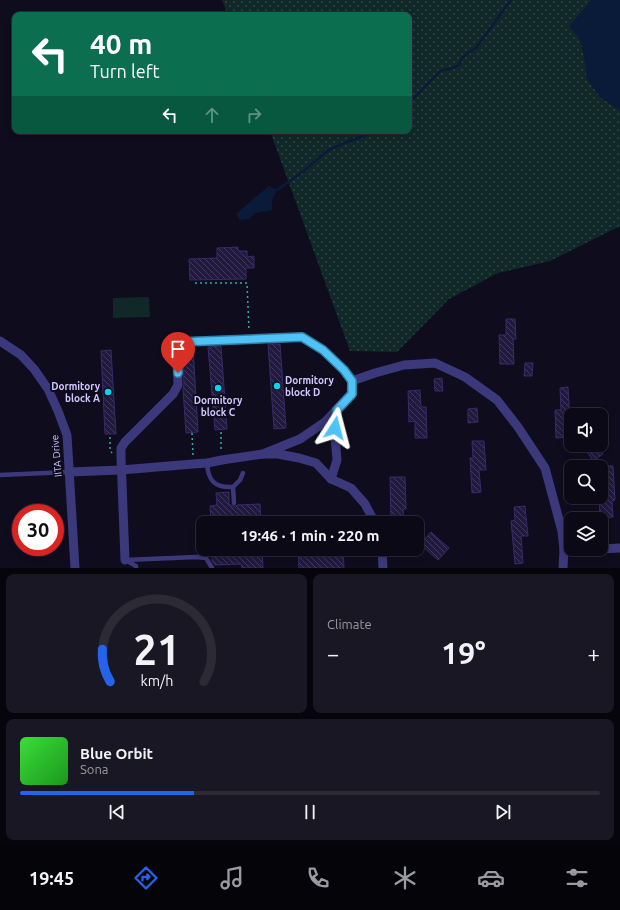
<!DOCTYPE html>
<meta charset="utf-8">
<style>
:root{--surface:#0b0916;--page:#191723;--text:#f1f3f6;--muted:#9a9aa1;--line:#2b2a35;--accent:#2563eb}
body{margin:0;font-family:Ubuntu,sans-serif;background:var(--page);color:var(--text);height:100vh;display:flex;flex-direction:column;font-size:15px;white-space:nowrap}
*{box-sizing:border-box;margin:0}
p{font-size:13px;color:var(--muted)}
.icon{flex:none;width:22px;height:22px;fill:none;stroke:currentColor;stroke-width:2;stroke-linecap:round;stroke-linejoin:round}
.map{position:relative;height:568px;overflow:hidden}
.details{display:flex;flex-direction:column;gap:6px;padding:6px;background:#06050c;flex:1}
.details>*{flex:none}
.guide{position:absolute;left:12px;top:12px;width:400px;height:122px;border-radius:8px;box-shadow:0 2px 6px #0003,0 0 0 1px var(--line);background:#0b6e4f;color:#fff;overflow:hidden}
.tools{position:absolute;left:564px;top:408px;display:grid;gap:8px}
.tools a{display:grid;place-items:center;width:44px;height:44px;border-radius:8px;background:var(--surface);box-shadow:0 2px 6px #0003,0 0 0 1px var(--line);font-size:20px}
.speed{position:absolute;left:12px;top:504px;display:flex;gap:8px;font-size:20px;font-weight:700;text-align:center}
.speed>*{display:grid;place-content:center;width:52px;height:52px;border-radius:50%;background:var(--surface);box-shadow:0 2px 6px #0003,0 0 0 1px var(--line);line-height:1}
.speed .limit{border:6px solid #d22;background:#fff;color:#111}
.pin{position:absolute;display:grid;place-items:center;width:34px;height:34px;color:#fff;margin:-41px -17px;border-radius:50% 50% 50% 0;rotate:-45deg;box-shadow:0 0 4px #0007}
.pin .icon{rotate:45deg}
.me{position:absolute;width:44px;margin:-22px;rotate:9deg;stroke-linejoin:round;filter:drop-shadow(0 0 3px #0008)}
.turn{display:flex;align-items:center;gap:14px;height:84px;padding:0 12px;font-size:18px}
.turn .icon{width:52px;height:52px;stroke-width:2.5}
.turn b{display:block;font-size:28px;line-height:34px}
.lanes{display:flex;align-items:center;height:38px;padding:0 12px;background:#0003;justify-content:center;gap:20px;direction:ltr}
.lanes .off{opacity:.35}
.big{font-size:30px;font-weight:700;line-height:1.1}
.details .tile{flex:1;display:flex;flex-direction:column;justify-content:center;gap:6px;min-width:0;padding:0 14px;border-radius:8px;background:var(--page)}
.details .dial{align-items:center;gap:0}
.dial svg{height:104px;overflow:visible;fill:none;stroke:var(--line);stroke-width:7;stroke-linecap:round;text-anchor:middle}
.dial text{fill:var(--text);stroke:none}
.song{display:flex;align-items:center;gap:12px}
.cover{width:48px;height:48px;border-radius:6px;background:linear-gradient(135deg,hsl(120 70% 55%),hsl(120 70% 35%))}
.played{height:4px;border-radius:2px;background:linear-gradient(90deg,var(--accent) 30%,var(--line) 30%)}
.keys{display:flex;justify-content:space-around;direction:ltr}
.heat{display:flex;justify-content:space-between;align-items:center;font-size:22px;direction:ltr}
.details .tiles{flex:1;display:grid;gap:6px;grid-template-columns:1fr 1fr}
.tile:last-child{grid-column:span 2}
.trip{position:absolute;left:196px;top:516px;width:228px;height:40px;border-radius:8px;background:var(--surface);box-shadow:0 2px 6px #0003,0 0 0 1px var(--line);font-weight:700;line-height:40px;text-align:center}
.dock{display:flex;height:64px;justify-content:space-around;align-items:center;background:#040409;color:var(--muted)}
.dock .icon{width:28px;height:28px}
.dock .current{color:var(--accent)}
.dock b{font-size:18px;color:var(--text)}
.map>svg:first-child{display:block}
.grass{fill:url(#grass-dots)}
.pitch{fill:#102827}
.water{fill:#0a1b3a}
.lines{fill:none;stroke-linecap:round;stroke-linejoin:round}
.stream{stroke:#0a1b3a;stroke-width:2.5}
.building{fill:url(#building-back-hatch);stroke:#382b6a}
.path{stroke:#30ada6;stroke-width:1.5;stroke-dasharray:2 3;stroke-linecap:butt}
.lane{stroke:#3b387c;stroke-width:4.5}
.street{stroke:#3b387c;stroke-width:9}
.route-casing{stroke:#337fa1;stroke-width:10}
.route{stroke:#4fc3f7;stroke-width:7}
.poi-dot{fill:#05d6ef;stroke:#0f0c1e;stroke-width:1.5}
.labels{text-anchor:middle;stroke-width:4;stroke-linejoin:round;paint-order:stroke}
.poi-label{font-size:10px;font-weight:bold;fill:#d1cafe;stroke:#0f0c1e;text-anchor:start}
.street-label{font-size:10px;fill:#d1cafe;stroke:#0f0c1e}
</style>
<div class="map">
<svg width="620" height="568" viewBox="0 0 620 568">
<defs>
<pattern id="grass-dots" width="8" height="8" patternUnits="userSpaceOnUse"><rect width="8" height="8" fill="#102827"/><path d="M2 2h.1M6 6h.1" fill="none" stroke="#324647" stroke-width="1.8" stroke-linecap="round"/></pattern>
<pattern id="building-back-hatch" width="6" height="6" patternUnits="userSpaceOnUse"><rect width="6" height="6" fill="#21193e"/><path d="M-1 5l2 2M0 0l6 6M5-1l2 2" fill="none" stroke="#40395b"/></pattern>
</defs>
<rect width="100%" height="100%" fill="#0f0c1e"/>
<polygon class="grass" points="222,0 592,0 570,26 580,39 584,55 600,97 620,110 620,226 550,261 498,273 449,299 397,352 350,351 270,131 409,131 409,15 228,15"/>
<polygon class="pitch" points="149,297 150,317 113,318 113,298"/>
<g class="water">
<polygon points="592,0 620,0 620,110 600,97 587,79 584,55 580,39 569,26"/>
<polygon points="269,186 277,190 272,200 272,210 256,213 249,219 240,220 236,214"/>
</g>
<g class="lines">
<g class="stream">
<polyline points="409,103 440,71 453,68 459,65 462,58 468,53 476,48 511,0"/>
<polyline points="277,190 305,170 327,151 342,144 364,136 371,131"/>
</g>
</g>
<g class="building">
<polygon points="238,247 238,251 247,251 247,257 254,256 254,268 246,268 246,279 190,280 189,259 217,258 217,248"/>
<polygon points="506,319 515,319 516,339 513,339 514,364 500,364 499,335 506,335"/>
<polygon points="268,344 280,344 286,428 274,429"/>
<polygon points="221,346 227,429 215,430 208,347"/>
<polygon points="193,347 198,432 186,433 183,389 184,385 183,349"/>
<polygon points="111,350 116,434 105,434 101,351"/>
<polygon points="525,363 533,363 532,376 524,376"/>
<polygon points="442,378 443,391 435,391 434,379"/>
<polygon points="568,387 570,421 566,421 567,437 556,438 555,410 561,410 560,388"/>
<polygon points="420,390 421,407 426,407 427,438 415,438 415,421 409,422 408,391"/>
<polygon points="477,408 478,422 468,423 468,409"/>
<polygon points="472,441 484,441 486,470 479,470 481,492 472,493 470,458 473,458"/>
<polygon points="594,445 597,445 603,454 593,461 586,450"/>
<polygon points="605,466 613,466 615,500 612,501 613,517 600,518 599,497 601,497 601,489 606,489"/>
<polygon points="390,477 405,477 406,509 403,509 404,523 391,523"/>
<polygon points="229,492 229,505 231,505 233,506 236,506 237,505 260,504 261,523 211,523 210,506 217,505 216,493"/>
<polygon points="525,506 528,536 521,536 523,563 515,564 511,521 515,520 514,507"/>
<polygon points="431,532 449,548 438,560 420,544"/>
<polygon points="212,549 262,549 263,568 242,568 241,564 215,565 212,561"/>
<polygon points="298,549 343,549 344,568 299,568"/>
</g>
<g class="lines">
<g class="path">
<polyline points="195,283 247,283 249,331"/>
<polyline points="221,432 221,452"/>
<polyline points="192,433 193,456"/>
<polyline points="110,437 110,450 112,453"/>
</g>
<g class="lane">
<path d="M207,463C208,481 215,488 233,487L234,503"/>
<polyline points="0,475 69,472"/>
<polyline points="233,487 240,480 243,473"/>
<polyline points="125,560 196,557 206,558 212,568"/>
<polyline points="127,561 136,566 136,568"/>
</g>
<g class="street">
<polyline points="0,341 21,355 34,369 48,389 58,411 67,435 75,568"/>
<polyline points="263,454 300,439 325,422 351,394 352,381 375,373 404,365 435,363 465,377 497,400 518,427 545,468 562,531 564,550 563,568"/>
<polyline points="69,472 121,470 193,464 207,463 222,460 263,454 278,454 299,458 316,463 331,479 351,488 365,504 375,523"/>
<polyline points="331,479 337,460 335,436 337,410"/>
<polyline points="382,549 383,568"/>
<polyline points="601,549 620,548"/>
<polyline points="564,550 587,549"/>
<polyline points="125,560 121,457 121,448 125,442 173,394 178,385 177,347 180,342 302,337 323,350 344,370 352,381"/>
</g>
</g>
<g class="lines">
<g class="route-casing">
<polyline id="route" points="178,373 177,347 180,342 302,337 323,350 344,370 352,381 352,394 337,410 335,428"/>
</g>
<use href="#route" class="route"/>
</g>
<g class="poi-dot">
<circle cx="277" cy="386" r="4"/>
<circle cx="218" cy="388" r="4"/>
<circle cx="108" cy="392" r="4"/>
</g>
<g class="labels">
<g class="poi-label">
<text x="285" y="384">Dormitory<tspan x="285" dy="12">block D</tspan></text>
<text x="100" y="390" text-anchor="end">Dormitory<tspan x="100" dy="12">block A</tspan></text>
<text x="218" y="404" text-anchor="middle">Dormitory<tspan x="218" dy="12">block C</tspan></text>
</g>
<g class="street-label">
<text transform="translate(56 456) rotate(-95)" y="4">IITA Drive</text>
</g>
</g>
</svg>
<div class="tools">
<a><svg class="icon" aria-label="sound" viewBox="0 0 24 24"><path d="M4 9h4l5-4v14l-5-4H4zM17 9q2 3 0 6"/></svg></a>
<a><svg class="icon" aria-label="search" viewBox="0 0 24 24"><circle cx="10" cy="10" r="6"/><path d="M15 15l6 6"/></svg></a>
<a><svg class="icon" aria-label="layers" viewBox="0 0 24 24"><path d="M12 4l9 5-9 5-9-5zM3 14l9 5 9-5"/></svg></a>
</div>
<div class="speed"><div class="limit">30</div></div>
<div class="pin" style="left:178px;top:373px;background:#d93025"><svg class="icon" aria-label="arrive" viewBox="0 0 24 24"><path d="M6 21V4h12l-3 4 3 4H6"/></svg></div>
<svg class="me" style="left:335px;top:428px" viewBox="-20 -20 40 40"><path d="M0-17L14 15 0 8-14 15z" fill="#4fc3f7" stroke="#fff" stroke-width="4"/></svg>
<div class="trip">19:46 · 1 min · 220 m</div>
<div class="guide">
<div class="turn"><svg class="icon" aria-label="left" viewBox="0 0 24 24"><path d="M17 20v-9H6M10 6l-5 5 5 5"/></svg><div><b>40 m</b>Turn left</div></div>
<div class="lanes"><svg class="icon" aria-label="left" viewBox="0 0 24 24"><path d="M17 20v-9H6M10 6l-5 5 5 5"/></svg><svg class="icon off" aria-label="ahead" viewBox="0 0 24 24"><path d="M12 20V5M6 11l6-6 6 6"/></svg><svg class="icon off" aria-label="right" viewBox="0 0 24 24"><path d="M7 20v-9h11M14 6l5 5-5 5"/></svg></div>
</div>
</div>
<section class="details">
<div class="tiles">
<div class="tile dial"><svg viewBox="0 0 100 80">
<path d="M14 69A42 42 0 1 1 86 69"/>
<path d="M14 69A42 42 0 0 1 8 44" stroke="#2563eb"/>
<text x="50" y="56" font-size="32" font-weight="700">21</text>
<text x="50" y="72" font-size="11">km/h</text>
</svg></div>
<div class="tile"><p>Climate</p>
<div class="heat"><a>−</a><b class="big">19°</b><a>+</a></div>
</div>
<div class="tile">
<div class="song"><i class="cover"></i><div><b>Blue Orbit</b><p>Sona</p></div></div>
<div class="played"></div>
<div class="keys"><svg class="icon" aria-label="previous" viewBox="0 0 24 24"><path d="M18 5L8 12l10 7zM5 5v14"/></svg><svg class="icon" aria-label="pause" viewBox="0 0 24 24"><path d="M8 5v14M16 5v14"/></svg><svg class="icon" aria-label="next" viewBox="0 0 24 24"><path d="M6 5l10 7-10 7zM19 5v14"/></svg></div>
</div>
</div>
</section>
<nav class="dock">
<b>19:45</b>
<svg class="icon current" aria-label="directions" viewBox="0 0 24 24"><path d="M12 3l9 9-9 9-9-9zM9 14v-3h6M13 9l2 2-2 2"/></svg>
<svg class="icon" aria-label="music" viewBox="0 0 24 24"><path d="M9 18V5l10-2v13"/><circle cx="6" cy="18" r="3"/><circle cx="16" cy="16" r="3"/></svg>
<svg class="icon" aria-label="phone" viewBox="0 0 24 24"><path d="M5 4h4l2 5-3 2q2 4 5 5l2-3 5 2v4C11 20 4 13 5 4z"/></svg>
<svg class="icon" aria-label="climate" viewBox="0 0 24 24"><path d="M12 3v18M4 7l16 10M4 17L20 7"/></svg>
<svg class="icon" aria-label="car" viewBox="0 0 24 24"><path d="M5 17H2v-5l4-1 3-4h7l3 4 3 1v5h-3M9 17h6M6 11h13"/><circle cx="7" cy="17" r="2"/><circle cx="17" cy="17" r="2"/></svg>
<svg class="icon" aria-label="filters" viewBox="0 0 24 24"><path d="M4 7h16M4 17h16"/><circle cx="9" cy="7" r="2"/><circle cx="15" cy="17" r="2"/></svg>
</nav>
